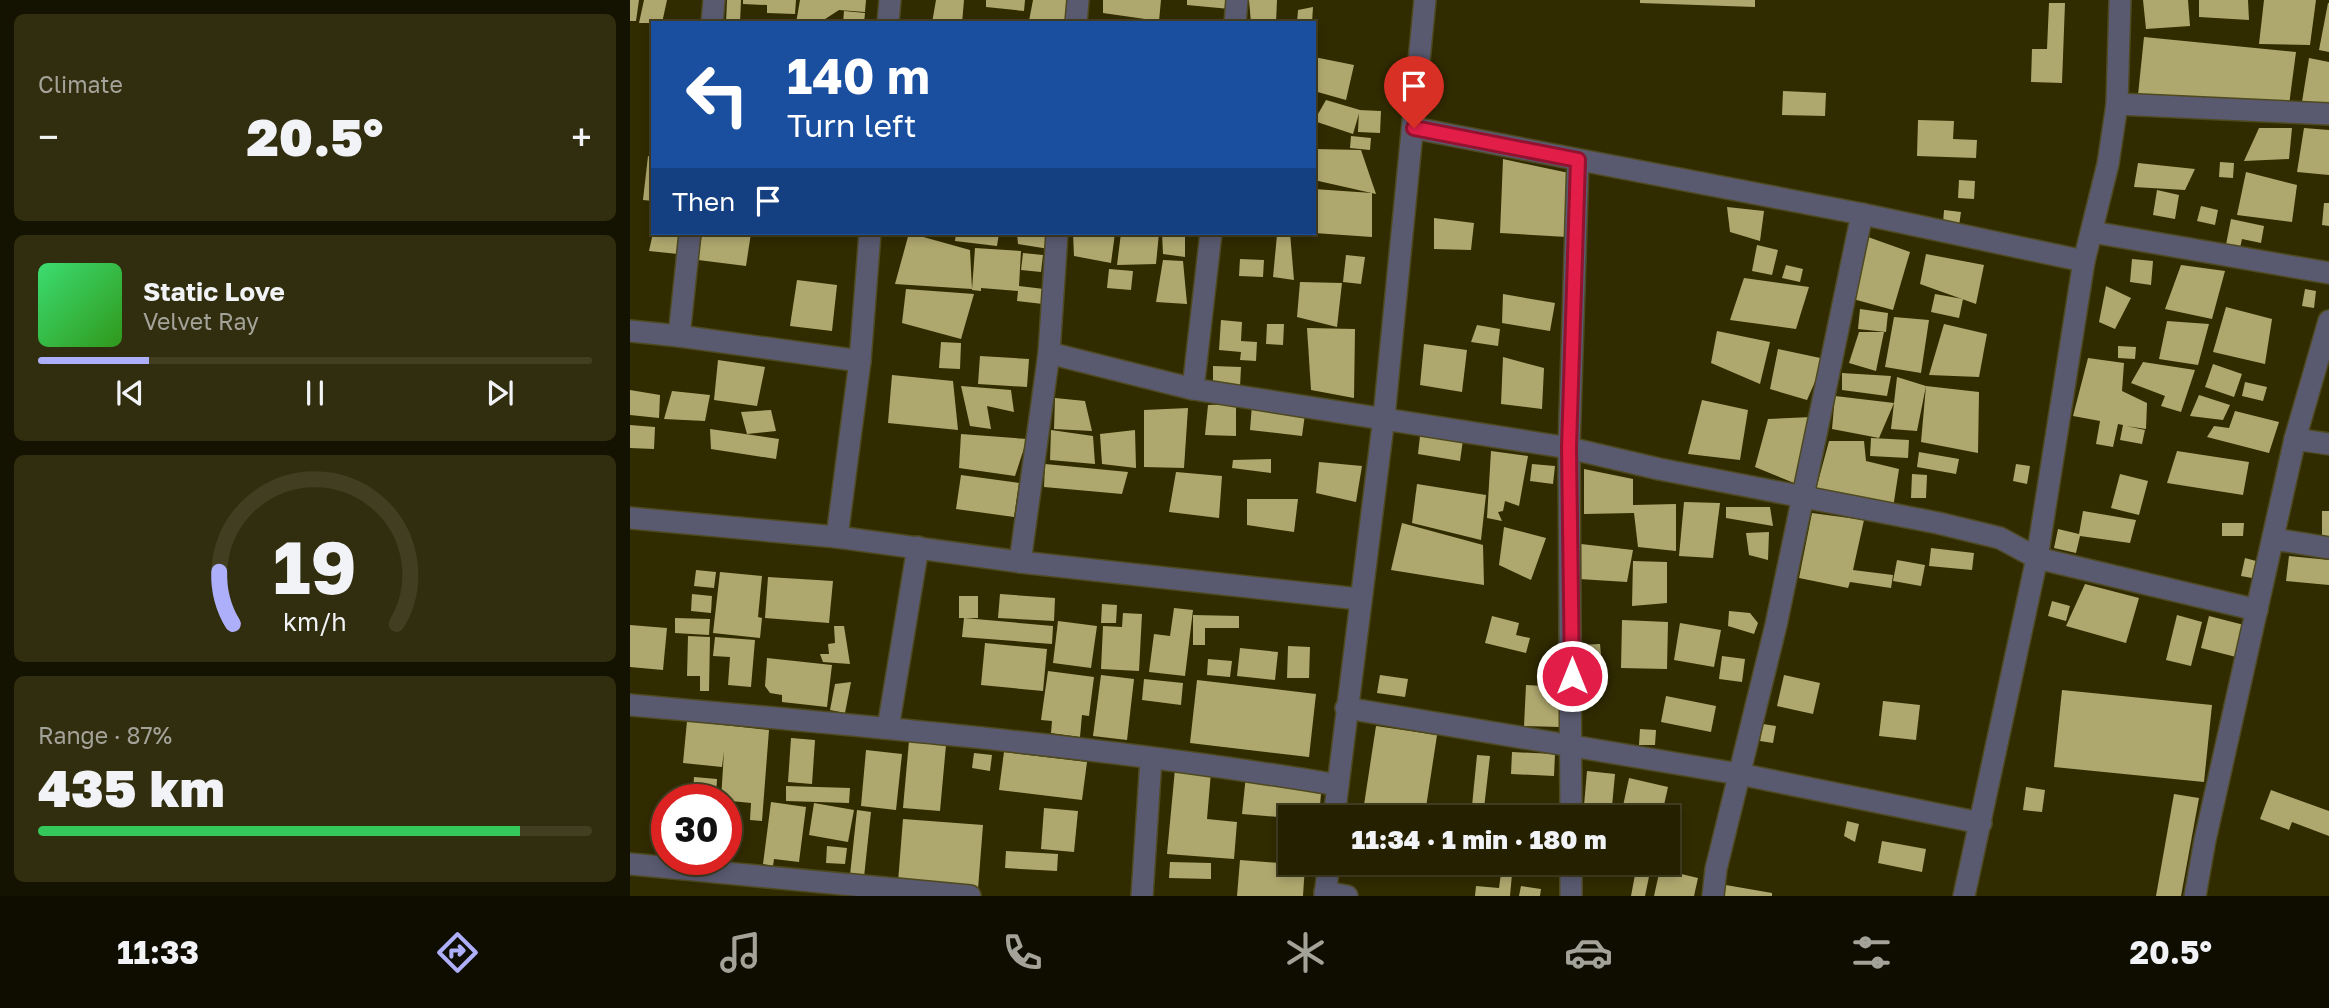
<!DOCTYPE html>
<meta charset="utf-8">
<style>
:root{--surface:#252000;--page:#312d0f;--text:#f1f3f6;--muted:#a3a399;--line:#423e22;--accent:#adaffb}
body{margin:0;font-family:"Golos Text",sans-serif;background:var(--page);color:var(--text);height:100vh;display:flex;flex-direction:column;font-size:26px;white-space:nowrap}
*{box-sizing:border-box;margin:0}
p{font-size:23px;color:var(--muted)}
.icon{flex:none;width:38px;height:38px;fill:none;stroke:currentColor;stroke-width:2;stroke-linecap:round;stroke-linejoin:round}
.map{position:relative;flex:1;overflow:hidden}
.sheet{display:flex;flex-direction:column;gap:14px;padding:14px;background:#141200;width:630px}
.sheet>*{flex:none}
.top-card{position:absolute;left:21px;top:21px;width:665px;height:214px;border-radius:0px;box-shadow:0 4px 10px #0003,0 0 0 2px var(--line);background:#1a4fa0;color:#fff;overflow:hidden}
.speed{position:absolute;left:21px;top:784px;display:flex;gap:14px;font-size:35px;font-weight:700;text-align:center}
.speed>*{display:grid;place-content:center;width:91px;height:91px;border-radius:50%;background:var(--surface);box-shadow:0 4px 10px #0003,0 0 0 2px var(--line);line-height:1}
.speed .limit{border:10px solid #d22;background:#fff;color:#111}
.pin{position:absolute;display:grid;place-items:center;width:60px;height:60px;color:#fff;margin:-72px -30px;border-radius:50% 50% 50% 0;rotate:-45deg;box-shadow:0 0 7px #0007}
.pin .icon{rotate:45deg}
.me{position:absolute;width:77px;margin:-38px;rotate:0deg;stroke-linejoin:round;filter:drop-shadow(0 0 5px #0008)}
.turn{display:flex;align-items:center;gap:24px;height:147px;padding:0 21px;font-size:32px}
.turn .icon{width:91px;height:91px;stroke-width:2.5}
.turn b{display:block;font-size:49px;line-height:60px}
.then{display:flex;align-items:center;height:66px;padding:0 21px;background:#0003;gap:14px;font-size:26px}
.big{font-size:52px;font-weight:800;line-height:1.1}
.sheet .card{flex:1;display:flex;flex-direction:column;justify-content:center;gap:10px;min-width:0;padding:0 24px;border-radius:10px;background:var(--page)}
.sheet .dial{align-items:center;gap:0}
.dial svg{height:182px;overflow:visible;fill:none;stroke:var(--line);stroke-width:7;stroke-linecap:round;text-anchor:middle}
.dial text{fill:var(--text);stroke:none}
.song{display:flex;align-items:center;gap:21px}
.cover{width:84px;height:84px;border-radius:10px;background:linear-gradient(135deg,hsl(140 70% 55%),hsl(110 70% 35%))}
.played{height:7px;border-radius:4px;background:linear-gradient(90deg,var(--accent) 20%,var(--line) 20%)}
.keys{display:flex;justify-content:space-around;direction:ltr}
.heat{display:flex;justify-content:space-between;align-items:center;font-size:38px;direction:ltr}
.charge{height:10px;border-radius:5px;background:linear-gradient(90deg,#34c759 87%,var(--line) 0)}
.trip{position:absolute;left:648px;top:805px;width:402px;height:70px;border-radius:0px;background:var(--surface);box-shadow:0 4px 10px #0003,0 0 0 2px var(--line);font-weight:800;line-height:70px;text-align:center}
.menu{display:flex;height:112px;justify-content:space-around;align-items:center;background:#0f0d00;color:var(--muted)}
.menu .icon{width:49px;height:49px}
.menu .on{color:var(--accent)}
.menu b{font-size:32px;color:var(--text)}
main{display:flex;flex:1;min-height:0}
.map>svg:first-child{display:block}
.building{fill:#afa86e}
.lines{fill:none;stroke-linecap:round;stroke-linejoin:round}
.street-casing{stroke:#4f4920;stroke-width:24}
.street{stroke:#595a70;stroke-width:21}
.route-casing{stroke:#92132f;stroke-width:18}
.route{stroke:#e11d48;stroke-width:12}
</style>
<main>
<section class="sheet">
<div class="card"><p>Climate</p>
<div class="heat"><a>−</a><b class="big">20.5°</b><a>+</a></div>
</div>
<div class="card">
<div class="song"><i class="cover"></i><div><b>Static Love</b><p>Velvet Ray</p></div></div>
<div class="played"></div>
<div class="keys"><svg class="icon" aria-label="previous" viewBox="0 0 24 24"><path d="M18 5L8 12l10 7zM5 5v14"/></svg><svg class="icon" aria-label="pause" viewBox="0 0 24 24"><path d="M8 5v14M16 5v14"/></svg><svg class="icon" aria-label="next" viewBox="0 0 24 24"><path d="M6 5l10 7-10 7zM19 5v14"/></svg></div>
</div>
<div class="card dial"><svg viewBox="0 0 100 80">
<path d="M14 69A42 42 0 1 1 86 69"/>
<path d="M14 69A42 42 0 0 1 8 46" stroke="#adaffb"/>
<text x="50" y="56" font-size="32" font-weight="700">19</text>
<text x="50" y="72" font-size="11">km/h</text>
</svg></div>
<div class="card"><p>Range · 87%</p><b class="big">435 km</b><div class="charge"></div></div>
</section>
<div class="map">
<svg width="1699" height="896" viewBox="0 0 1699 896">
<rect width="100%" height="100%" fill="#312b00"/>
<g class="building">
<polygon points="0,0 9,0 6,21 0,21"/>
<polygon points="14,0 37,0 32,23 9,23"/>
<polygon points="97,0 111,0 110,23 96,23"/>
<polygon points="113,0 166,0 165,14 137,13 137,5 113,4"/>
<polygon points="170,0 236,0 235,12 209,10 189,23 166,23"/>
<polygon points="306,0 334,0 332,23 302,23"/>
<polygon points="356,0 395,0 394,11 356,7"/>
<polygon points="403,0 442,0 440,21 399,21"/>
<polygon points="473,0 531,0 529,21 473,13"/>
<polygon points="557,0 601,0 600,9 557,5"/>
<polygon points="619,0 647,0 646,23 621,23"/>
<polygon points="1010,0 1125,0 1125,7 1010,3"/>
<polygon points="1513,0 1558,0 1560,26 1516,29"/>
<polygon points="1569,0 1618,0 1619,20 1569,17"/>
<polygon points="1634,0 1686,0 1680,45 1629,44"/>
<polygon points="1419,3 1435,3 1432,83 1401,82 1402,49 1417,49"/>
<polygon points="1698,3 1699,3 1699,52 1689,50"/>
<polygon points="683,7 682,23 667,23 668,10"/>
<polygon points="214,11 235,13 234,23 213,23"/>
<polygon points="1514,37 1666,52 1659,105 1508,95"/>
<polygon points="684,57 724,65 716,100 684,91"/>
<polygon points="1679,58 1699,62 1699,107 1671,108"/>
<polygon points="1153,91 1196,93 1195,116 1152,115"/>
<polygon points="696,100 730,110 723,134 684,121"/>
<polygon points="729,110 751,111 750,133 728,132"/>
<polygon points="1288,120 1324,121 1323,139 1347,140 1346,158 1287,156"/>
<polygon points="1629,128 1662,128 1659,159 1614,161"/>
<polygon points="1674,128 1699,130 1699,175 1667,172"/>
<polygon points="721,136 741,138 740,150 720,148"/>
<polygon points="684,149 731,150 746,194 684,180"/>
<polygon points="18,156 23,158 23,201 13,200"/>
<polygon points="873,159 939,173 937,237 870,233"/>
<polygon points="1590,162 1604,163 1603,178 1589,177"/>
<polygon points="1508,163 1565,169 1555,190 1504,187"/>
<polygon points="1616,172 1667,185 1662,222 1607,215"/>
<polygon points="1329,180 1345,181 1344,199 1328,198"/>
<polygon points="684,189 742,193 742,237 684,233"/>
<polygon points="1527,190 1549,195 1545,219 1523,215"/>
<polygon points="1694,203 1699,203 1699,226 1692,225"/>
<polygon points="1571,206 1588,210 1585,225 1567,221"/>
<polygon points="1097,207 1134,211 1130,241 1100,232"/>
<polygon points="1314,210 1331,212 1329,226 1313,224"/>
<polygon points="804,218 844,223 841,250 804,249"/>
<polygon points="1601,219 1634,226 1631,243 1612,239 1608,257 1594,255"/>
<polygon points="23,233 54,233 48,254 19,251"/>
<polygon points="72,233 121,233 116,266 68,260"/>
<polygon points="279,233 340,250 342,289 265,284"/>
<polygon points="326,233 369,233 367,246 325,241"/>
<polygon points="387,233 418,233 419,249 388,244"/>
<polygon points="443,233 485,233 481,263 444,256"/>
<polygon points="491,233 529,233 526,264 487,265"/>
<polygon points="532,233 555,233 555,257 533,254"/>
<polygon points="655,233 660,233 664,280 643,277 647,235"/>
<polygon points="1238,237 1280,252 1263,310 1223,299"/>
<polygon points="1127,245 1148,250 1142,275 1122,271"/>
<polygon points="345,248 391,251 389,286 414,289 413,304 387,301 388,291 351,288 351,291 342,290"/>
<polygon points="393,253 413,255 411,272 391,270"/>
<polygon points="1296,254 1354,265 1346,304 1290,284"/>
<polygon points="716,255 735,257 731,284 713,282"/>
<polygon points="610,259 634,260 633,277 609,276"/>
<polygon points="1502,259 1523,261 1521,285 1500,282"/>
<polygon points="533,260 553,261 557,304 526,302"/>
<polygon points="1156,265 1173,269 1170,282 1152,278"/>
<polygon points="1551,265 1595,271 1582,319 1535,309"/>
<polygon points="479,269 503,271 501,290 477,288"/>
<polygon points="1114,278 1179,287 1166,329 1100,320"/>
<polygon points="167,280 207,285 202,331 160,326"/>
<polygon points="670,282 712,283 707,327 667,317"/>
<polygon points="1476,286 1501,298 1485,329 1469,322"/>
<polygon points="276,289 344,294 331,339 272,323"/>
<polygon points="1675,289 1686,291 1684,308 1672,306"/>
<polygon points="873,294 925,303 920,331 872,323"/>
<polygon points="1305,294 1333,299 1329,318 1301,312"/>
<polygon points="1596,307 1642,319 1635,364 1583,352"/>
<polygon points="1230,309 1258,313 1256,332 1228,329"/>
<polygon points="1264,317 1299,320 1291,373 1255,367"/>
<polygon points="591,320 612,322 611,341 627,342 626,361 610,360 611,352 589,350"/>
<polygon points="1537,321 1579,324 1568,365 1529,359"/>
<polygon points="637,324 654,324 653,345 636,344"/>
<polygon points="1314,324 1357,334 1349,377 1299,375"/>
<polygon points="847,325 870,329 868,346 841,342"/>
<polygon points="677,328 725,329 724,398 681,390"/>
<polygon points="1087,331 1140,342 1130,384 1081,363"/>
<polygon points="1229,332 1254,332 1246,371 1219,363"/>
<polygon points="311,342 331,343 330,369 309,368"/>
<polygon points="794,344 837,350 832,392 790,385"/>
<polygon points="1488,346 1506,347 1505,359 1488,358"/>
<polygon points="1148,349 1195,359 1177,400 1140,389"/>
<polygon points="350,356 399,359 397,387 348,384"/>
<polygon points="873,357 914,368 912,409 871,404"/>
<polygon points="1458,358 1494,363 1492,391 1517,403 1516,429 1496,426 1515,430 1512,444 1490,440 1493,425 1488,424 1483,447 1466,444 1470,421 1443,416"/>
<polygon points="88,360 135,367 127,406 84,400"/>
<polygon points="1513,362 1565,370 1551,412 1531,406 1535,396 1501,383"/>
<polygon points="1583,364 1612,374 1604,397 1575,387"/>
<polygon points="583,366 611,367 610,387 583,385"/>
<polygon points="1212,373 1261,376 1257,396 1212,390"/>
<polygon points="262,375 323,381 328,430 258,423"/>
<polygon points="1267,377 1296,386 1349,392 1348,453 1291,442 1296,386 1287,431 1261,429"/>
<polygon points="1615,382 1637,387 1633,401 1612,396"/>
<polygon points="331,386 381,390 384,412 357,406 361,429 340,426"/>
<polygon points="0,390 30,395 29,418 0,415"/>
<polygon points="42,391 80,395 75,421 34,419"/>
<polygon points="1569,395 1600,405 1593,420 1560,416"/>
<polygon points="1205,396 1264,403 1249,438 1202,429"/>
<polygon points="425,398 455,401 462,431 424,429"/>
<polygon points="1072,400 1118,410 1110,460 1058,454"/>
<polygon points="606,404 606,436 575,435 578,405"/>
<polygon points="622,405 675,414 672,436 620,430"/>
<polygon points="558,408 554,468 514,467 514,410"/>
<polygon points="141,410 146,431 117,434 111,412"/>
<polygon points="1605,411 1649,422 1639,453 1577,437 1584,426 1599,428"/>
<polygon points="1182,417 1169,485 1125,467 1138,419"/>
<polygon points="0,425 25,427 24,449 0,448"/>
<polygon points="80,429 149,439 146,459 81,449"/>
<polygon points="421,430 463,436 465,464 420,460"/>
<polygon points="505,430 506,468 472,464 470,434"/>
<polygon points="331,434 397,439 385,476 329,468"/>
<polygon points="790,436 833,440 830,461 788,454"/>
<polygon points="1241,438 1279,440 1278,458 1240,456"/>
<polygon points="1199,441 1234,441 1236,461 1269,469 1263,508 1185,493"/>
<polygon points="861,451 898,456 889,506 875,501 873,511 868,512 872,521 857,518"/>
<polygon points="1547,451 1619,462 1613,495 1537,483"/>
<polygon points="1289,452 1329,459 1326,474 1287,467"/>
<polygon points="641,459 641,473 602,468 603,460"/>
<polygon points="689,462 732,466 726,502 686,493"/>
<polygon points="415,464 498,472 492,494 414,487"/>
<polygon points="902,464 925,466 923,484 900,481"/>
<polygon points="1386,464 1400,466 1397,484 1383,481"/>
<polygon points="954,469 1003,479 1003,505 1046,504 1046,551 1008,547 1004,513 954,514"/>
<polygon points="546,472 592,476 589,518 539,512"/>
<polygon points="1282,474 1297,475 1296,498 1281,498"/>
<polygon points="1490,474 1518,481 1509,515 1481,508"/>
<polygon points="331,475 389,483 384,517 326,509"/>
<polygon points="787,484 856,495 851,540 782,523"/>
<polygon points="617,499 668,499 664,532 617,525"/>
<polygon points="1054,502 1090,503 1083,558 1049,556"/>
<polygon points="1096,507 1140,507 1143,526 1096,518"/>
<polygon points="1453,511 1506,520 1500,543 1450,536 1446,553 1424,548 1428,529 1449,534"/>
<rect x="1692" y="511" width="7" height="27"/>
<polygon points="1182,513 1234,520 1223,570 1263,575 1261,588 1220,582 1218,588 1169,578"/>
<polygon points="772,523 853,545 854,585 761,570"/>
<polygon points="1592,523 1614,523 1613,536 1592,536"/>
<polygon points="874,527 916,538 901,580 869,565"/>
<polygon points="1139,532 1138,560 1119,555 1116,533"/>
<polygon points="951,544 1003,550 997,582 949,579"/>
<polygon points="1301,548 1344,553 1342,570 1299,566"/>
<polygon points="1659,556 1699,560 1699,585 1656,581"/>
<polygon points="1615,558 1626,561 1622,578 1611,576"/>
<polygon points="1267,560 1295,565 1291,586 1263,581"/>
<polygon points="1003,561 1037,562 1037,603 1002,606"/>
<polygon points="66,570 86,572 84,588 64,586"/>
<polygon points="90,572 132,576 128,617 132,618 130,638 83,633"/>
<polygon points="138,577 203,581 199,623 135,618"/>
<polygon points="1455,584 1509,598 1496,643 1436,626"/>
<polygon points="62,594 82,596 81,613 61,611"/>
<polygon points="370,594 425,598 424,621 368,618"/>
<rect x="329" y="596" width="19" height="22"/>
<polygon points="1422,601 1440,606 1436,621 1418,616"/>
<polygon points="472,604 487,605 486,623 471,623"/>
<polygon points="544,608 563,610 555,676 519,672 524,634 540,636"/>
<polygon points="1099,611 1120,613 1128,623 1124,634 1098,626"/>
<polygon points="493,613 512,614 509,671 471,669 473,626 492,627"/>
<polygon points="563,615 609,616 609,628 575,628 575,645 563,645"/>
<polygon points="1547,615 1572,622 1561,666 1536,660"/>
<polygon points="862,616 889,623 886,635 900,638 896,653 855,643"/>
<polygon points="1579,616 1614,625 1606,657 1571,648"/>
<polygon points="45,618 80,619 79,635 45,633"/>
<polygon points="334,618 423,626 422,644 332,637"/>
<polygon points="992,620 1038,622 1037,669 991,668"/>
<polygon points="428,621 467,626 461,668 423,663"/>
<polygon points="1050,623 1091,630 1084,667 1044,660"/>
<polygon points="0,625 37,628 33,670 0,667"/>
<polygon points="204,626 214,626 220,664 193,662 190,654 199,654 198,644 205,643"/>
<polygon points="58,636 80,637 79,691 70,691 70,676 57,676"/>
<polygon points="85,637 125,640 121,687 98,685 100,657 83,656"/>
<polygon points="355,643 417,649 413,691 351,685"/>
<polygon points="970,644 972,667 951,668 950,645"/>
<polygon points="658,646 680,647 679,678 657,678"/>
<polygon points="610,648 648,652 645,680 607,676"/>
<polygon points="1092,656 1115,659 1112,682 1089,679"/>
<polygon points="137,658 202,665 197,707 152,702 152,695 140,693 135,686"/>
<polygon points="578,659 602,661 600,677 577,675"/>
<polygon points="418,671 464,677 459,716 452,715 450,737 421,733 422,721 411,720"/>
<polygon points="471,675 504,679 497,740 463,736"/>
<polygon points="750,675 778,679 775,697 747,693"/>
<polygon points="1154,675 1190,683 1183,714 1147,706"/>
<polygon points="514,679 553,683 551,705 512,700"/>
<polygon points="567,680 686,694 679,757 560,743"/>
<polygon points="221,682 215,713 200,710 205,684"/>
<polygon points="896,685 932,687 930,727 894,726"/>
<polygon points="1432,690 1582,705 1574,782 1424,767"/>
<polygon points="1036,696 1086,706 1081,732 1031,722"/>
<polygon points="1253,701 1290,705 1286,740 1249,736"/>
<polygon points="57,721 139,730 132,821 120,820 121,803 91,800 94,751 92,767 53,763"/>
<polygon points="1133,724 1146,726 1143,743 1130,741"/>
<polygon points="746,726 807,735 795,814 734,805"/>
<polygon points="1010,729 1026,730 1025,745 1009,745"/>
<polygon points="161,738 185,740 182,784 158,782"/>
<polygon points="279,741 316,745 310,811 273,808"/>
<polygon points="236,750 272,754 266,810 231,806"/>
<polygon points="374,752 457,762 452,800 369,790"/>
<polygon points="882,752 925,754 924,776 881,774"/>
<polygon points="344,753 362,755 360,771 342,768"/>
<polygon points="847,755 860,756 853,817 817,817 818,804 842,806"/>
<polygon points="545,769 581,772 577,819 607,822 604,859 537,854"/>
<polygon points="957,771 985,774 981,817 953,817"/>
<polygon points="616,775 692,782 689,817 660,818 612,814"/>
<polygon points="64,777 87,779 86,795 63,795"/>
<polygon points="999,778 1038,787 1032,814 993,806"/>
<polygon points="156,786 220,788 219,803 156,801"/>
<polygon points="1396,787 1415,790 1412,812 1393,810"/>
<polygon points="1641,790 1699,811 1699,836 1662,822 1659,830 1630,819"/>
<polygon points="1544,794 1569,798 1551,896 1526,896"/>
<polygon points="141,802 176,807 169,862 144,859 143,866 133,864"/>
<polygon points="184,803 224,810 218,842 179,835"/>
<polygon points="414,808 448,811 444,852 411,849"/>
<polygon points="227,810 241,812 234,877 220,875"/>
<polygon points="273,819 353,825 348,889 268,882"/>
<polygon points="1217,821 1229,824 1225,842 1214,836"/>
<polygon points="1252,841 1296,849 1292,872 1248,863"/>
<polygon points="197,846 217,848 215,864 196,863"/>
<polygon points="376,851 428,854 427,871 375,868"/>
<polygon points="610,860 675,865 673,896 607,896"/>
<polygon points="540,862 581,863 581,879 539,878"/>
<polygon points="1007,864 1021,867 1015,896 1001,896"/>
<polygon points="1030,869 1068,878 1064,896 1024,896"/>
<polygon points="871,873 882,874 880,896 845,896 846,886 869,888"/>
<polygon points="1090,884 1142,893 1142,896 1088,896"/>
<polygon points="891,886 911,889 910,896 889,896"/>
</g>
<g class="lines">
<g class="street-casing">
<g id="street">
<polyline points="82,23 84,0"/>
<polyline points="258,23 260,0"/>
<polyline points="446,23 448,0"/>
<polyline points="605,23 607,0"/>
<polyline points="1487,104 1699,114"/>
<polyline points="784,128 1232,214 1454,261"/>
<polyline points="1462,232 1699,273"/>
<polyline points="60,233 49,336 230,361"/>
<polyline points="581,233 563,389 939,448 1029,469 1308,523 1370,538 1407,558 1627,610"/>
<polyline points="0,331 49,336"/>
<polyline points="419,353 563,389"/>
<polyline points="1665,439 1699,444"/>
<polyline points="0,518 207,537 390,562 729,599"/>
<polyline points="207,537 230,361 240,233"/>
<polyline points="1644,539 1699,548"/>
<polyline points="390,562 419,353 427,233"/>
<path d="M0,705C236,726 474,746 708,785"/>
<polyline points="716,708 1109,774 1351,823"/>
<polyline points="258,728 288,547"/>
<polyline points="704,817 754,417 795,0"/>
<polyline points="941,817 939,448 948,160"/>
<polyline points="941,863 941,896"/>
<polyline points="0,864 340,896"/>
<polyline points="695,892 717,896"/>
<polyline points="512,896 521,759"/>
<polyline points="695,896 699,863"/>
<polyline points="1083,896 1086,869 1146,625 1232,214"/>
<polyline points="1334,896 1407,558 1454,261 1478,164 1487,104 1490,0"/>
<polyline points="1565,896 1575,840 1665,439 1699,321"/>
</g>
</g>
<use href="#street" class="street"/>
</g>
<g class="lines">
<g class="route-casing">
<polyline id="route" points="784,128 948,160 939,448 942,676"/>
</g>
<use href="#route" class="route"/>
</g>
</svg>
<div class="speed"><div class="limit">30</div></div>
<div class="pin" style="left:784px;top:128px;background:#d93025"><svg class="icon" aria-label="arrive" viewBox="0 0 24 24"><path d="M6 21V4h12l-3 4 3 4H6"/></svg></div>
<svg class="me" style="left:942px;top:676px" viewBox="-20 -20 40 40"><circle r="17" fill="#e11d48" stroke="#fff" stroke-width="3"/><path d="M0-11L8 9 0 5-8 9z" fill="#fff"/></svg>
<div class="trip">11:34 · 1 min · 180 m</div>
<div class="top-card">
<div class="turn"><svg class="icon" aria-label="left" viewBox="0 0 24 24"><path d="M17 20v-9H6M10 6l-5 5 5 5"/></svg><div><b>140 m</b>Turn left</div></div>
<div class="then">Then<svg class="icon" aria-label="arrive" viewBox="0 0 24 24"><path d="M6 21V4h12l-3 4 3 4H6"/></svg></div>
</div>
</div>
</main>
<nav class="menu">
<b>11:33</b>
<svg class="icon on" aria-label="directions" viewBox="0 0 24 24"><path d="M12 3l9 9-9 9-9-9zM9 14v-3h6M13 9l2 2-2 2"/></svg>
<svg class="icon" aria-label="music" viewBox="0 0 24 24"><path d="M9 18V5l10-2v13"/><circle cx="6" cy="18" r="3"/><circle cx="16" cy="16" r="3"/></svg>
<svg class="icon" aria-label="phone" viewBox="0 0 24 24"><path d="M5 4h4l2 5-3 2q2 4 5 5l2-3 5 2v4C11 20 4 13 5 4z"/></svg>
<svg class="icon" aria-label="climate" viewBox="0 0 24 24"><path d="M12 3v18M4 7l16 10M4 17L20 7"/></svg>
<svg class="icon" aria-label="car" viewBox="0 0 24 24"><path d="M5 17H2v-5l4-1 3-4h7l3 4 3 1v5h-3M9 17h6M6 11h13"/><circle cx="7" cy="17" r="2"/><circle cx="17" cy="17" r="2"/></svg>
<svg class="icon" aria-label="filters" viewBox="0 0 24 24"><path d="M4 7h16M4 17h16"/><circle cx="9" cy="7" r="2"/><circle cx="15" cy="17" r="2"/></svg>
<b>20.5°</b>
</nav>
